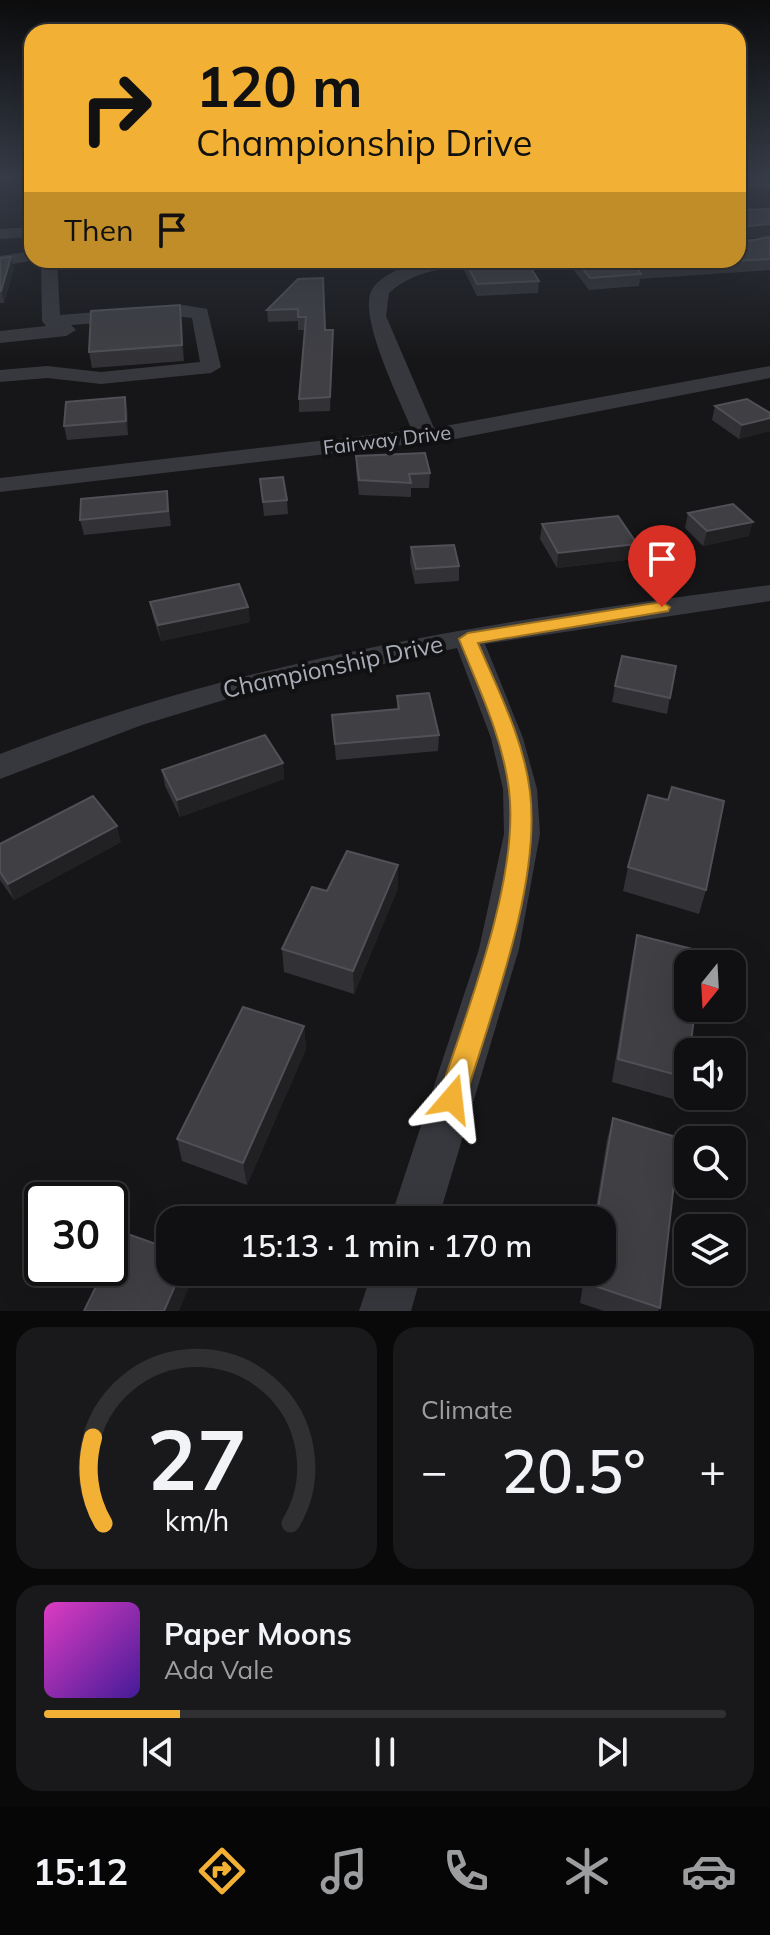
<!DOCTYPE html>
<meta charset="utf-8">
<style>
:root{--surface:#101012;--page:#19191b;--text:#f1f3f6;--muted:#9c9d9f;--line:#303032;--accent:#f2b134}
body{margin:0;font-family:Mulish,sans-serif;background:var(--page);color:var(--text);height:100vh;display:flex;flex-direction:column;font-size:30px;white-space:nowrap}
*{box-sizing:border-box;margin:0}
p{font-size:26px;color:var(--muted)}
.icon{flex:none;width:44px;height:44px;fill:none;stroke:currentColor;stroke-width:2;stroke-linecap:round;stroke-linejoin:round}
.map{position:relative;height:1311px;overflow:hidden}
.drawer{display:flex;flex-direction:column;gap:16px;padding:16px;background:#09090a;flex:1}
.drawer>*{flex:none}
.top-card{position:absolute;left:24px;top:24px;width:722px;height:244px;border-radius:24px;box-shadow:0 8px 32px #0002,0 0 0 2px var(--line);background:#f2b134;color:#111;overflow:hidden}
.needle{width:52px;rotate:198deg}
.buttons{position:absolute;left:674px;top:950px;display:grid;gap:16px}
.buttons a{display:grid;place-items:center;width:72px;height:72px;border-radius:16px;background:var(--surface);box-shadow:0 8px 32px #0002,0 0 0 2px var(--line);font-size:40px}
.speed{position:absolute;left:24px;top:1182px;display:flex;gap:16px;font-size:40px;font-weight:700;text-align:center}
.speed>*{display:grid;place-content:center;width:104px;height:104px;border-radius:50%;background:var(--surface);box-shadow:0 8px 32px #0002,0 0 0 2px var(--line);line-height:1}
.speed .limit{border:4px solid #111;border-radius:12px;background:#fff;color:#111}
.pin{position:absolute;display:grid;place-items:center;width:68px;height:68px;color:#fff;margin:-82px -34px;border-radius:50% 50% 50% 0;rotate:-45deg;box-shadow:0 0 8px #0007}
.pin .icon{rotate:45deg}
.me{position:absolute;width:88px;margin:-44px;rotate:17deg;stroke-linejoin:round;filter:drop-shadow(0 0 6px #0008)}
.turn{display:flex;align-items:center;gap:28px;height:168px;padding:0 40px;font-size:36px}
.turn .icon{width:104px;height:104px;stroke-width:2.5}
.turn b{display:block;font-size:56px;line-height:68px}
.then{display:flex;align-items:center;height:76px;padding:0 40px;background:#0003;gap:16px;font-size:30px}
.big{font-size:60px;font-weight:600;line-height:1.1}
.drawer .widget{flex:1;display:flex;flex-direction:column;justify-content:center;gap:12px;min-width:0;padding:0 28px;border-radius:24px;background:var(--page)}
.drawer .dial{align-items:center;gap:0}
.dial svg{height:208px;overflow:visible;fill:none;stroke:var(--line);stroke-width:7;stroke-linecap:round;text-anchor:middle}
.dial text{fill:var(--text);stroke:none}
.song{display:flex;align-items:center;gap:24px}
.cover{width:96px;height:96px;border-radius:12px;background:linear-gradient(135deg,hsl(310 70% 55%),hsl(260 70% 35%))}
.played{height:8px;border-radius:4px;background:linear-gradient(90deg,var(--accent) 20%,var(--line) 20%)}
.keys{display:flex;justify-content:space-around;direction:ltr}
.heat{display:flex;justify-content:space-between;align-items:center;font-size:44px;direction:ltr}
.drawer .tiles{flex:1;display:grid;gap:16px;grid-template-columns:1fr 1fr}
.widget:last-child{grid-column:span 2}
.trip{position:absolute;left:156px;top:1206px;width:460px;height:80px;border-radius:24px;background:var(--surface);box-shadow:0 8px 32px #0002,0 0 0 2px var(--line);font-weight:600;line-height:80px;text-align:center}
.tab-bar{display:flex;height:128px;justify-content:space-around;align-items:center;background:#060607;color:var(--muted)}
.tab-bar .icon{width:56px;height:56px}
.tab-bar .current{color:var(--accent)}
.tab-bar b{font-size:36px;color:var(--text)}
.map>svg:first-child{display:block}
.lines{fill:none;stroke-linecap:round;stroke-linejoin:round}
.minor{fill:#37383d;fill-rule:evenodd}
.wall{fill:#323236}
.shaded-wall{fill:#212124}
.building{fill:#3f3f44;stroke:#4f5156;stroke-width:2}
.route{fill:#f2b134;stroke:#9d7322;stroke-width:2}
.labels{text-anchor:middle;stroke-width:8;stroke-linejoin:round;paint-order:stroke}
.far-street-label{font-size:20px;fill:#a8adb8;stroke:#111113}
.street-label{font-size:24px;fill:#a8adb8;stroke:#111113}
</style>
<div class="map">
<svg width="770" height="1311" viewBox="0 0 770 1311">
<rect width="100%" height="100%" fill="#161618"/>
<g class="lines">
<g class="minor">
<polygon points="770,180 770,188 738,190 738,182"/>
<polygon points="32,227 32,237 0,239 0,229"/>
<polygon points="32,251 32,260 36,260 0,266 0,256"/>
<polygon points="41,260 57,260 60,315 183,305 207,309 221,367 211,373 101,384 47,378 0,382 0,370 47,366 101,372 200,362 192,318 183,317 71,325 76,330 66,336 0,343 0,331 46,326 42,321"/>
<path d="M435,260H522L514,265C471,267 423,262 389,293L386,316L434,428L770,366V378L455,439L0,492V478L412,430C401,402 355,312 373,288C387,269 415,264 435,260Z"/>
<path d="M770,585V601L485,644L523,738L537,789L540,834L519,949L438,1220H390L479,949L504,834L503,789L491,738L457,648L237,696L142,725L0,779V754C248,657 507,619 770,585Z"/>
<polygon points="372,1272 422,1272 411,1311 359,1311"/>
</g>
</g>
<g class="wall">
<polygon points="770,209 770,236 740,238 741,242 770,237 770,270 640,279 639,286 589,290 566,260 738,260 738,210"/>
<polygon points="0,258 14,269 4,303 0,303"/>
<polygon points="464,260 526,260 539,281 538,293 477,296 464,270"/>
<polygon points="298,279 325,330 333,330 330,411 299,412 299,399 305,330 298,330 298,321 268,322 267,310"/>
<polygon points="180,305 184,361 92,368 89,352"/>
<polygon points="715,406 770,413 770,431 739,439 712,420"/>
<polygon points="128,411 128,435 67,440 64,426"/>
<polygon points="356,456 430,473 429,488 411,488 411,497 359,495 356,470"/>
<polygon points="260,479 287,500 288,514 264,516"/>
<polygon points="167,491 171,526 84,535 80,520"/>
<polygon points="688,513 749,536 703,546 685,528"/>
<polygon points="542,524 637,544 634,559 557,568 540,539"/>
<polygon points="411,547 459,566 459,581 415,584 410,562"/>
<polygon points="150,602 248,607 250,622 161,641 153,617"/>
<polygon points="615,686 670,698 667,714 612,702"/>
<polygon points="397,696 439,735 438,751 336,760 332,715 397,710"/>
<polygon points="283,763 284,779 180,817 165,786 162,770"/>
<polygon points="121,842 14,900 0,880 0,844"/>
<polygon points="398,865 398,888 354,994 284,972 282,949 327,891"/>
<polygon points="628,867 706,890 699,914 623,891"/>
<polygon points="637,935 688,1078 680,1101 612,1082 632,958"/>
<polygon points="304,1026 306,1049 247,1185 182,1161 177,1139"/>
<polygon points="613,1118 660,1308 658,1311 604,1311 580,1303 585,1272 602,1272 602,1220 594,1220 607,1140"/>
</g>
<g class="shaded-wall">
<polygon points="770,224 770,235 738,238 738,227"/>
<polygon points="11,257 14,269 4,303 1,291"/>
<polygon points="180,305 182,320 184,361 182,345"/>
<polygon points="333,330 333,342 330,411 330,397"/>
<polygon points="125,397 128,411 128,435 126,421"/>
<polygon points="770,418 770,431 739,439 742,425"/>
<polygon points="753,522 749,536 703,546 707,531"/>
<polygon points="637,544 634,559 557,568 558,553"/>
<polygon points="248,607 250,622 161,641 158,625"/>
<polygon points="283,763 284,779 180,817 177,800"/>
<polygon points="117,826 121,842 14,900 8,884"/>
<polygon points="398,865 398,888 354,994 353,971"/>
<polygon points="304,1026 306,1049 247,1185 243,1163"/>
<polygon points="181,1272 193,1272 194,1276 179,1311 164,1311"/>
</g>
<g class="building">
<polygon points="770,209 770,224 738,227 741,242 770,237 770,259 636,267 641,274 590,278 576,260 738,260 738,210"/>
<polygon points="11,257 1,291 0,291 0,258"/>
<polygon points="465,260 526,260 539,281 477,284"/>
<polygon points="323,278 325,330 333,330 330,397 299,399 306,317 298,317 298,309 267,310 298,279"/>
<polygon points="180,305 182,345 89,352 91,311"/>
<polygon points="125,397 126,421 64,426 66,402"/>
<polygon points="747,399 770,413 770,418 742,425 715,406"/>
<polygon points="425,453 430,473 409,474 411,483 359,480 356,456"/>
<polygon points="283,477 287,500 263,502 260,479"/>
<polygon points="167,491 168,511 80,520 81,499"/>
<polygon points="733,504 753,522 707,531 688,513"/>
<polygon points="618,516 637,544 558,553 542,524"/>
<polygon points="454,545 459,566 416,569 411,547"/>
<polygon points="239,584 248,607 158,625 150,602"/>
<polygon points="622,656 676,666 670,698 615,686"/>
<polygon points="429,693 439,735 335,744 332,715 399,709 397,696"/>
<polygon points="265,735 283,763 177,800 162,770"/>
<polygon points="672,787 724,801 706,890 628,867 648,795 668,800"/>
<polygon points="93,796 117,826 8,884 0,872 0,844"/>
<polygon points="347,851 398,865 353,971 282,949 312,887 327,891"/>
<polygon points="637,935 700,951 699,964 688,964 688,1008 695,1008 690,1052 688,1052 688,1078 618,1059"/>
<polygon points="243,1007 304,1026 243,1163 177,1139"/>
<polygon points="613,1118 679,1138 660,1308 586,1283 588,1272 602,1272 602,1220 596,1220"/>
<polygon points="122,1232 170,1249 170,1272 181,1272 164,1311 84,1311 105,1268 110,1268 110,1257"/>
</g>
<linearGradient id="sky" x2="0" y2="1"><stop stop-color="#0c0c0d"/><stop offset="0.49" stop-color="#363c48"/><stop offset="1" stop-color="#363c48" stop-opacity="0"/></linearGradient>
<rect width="770" height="361" fill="url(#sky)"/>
<path class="route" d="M662,602L670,607L668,611L478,643C498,690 524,740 530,792C541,883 492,1011 465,1099L461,1109L452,1112L442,1109L438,1099C466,1014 520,878 509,790C503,738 478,687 459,639L468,633Z"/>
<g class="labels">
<g class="far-street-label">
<text transform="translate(387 440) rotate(-7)" y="7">Fairway Drive</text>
</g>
<g class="street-label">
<text transform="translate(333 667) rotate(-12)" y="8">Championship Drive</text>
</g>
</g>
</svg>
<div class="buttons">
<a><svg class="needle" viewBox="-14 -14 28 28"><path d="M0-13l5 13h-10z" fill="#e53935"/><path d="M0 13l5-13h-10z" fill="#9c9d9f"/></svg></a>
<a><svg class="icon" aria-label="sound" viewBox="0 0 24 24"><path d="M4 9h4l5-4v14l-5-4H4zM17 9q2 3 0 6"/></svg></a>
<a><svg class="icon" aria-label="search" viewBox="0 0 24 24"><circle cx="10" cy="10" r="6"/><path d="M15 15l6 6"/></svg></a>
<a><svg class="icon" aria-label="layers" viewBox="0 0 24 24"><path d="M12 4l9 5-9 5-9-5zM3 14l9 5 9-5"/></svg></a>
</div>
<div class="speed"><div class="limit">30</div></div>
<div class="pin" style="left:662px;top:607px;background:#d93025"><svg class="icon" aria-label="arrive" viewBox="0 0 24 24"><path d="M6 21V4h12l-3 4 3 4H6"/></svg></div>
<svg class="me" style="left:452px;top:1099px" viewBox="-20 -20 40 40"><path d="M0-17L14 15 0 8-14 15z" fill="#f2b134" stroke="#fff" stroke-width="4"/></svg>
<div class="trip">15:13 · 1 min · 170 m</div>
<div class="top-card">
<div class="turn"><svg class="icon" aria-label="right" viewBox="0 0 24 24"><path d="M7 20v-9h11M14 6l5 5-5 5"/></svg><div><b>120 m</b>Championship Drive</div></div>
<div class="then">Then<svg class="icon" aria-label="arrive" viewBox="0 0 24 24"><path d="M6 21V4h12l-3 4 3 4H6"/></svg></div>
</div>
</div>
<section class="drawer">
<div class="tiles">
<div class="widget dial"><svg viewBox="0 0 100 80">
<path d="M14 69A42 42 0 1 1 86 69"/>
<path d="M14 69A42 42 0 0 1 10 36" stroke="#f2b134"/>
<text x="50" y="56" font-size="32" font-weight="700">27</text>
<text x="50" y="72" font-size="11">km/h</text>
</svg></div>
<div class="widget"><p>Climate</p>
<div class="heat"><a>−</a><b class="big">20.5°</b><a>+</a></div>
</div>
<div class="widget">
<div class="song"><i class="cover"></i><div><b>Paper Moons</b><p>Ada Vale</p></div></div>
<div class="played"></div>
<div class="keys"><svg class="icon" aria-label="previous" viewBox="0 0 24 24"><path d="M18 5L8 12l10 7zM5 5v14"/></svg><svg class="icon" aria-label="pause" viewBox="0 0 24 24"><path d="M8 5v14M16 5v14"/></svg><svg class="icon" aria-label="next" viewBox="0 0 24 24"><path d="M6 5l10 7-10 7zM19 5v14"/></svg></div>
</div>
</div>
</section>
<nav class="tab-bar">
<b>15:12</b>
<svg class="icon current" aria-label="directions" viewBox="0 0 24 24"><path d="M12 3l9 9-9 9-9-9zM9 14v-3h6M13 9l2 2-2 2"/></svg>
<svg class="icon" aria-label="music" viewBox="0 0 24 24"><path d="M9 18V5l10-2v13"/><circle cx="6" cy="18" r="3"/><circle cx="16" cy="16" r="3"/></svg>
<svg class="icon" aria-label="phone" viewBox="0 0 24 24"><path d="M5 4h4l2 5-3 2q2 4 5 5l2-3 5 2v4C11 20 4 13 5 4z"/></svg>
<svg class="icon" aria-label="climate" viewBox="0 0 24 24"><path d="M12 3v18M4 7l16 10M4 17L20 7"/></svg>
<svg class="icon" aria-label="car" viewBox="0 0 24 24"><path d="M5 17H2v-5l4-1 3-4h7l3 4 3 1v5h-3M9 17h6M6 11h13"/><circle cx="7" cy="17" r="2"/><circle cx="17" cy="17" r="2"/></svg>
</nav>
